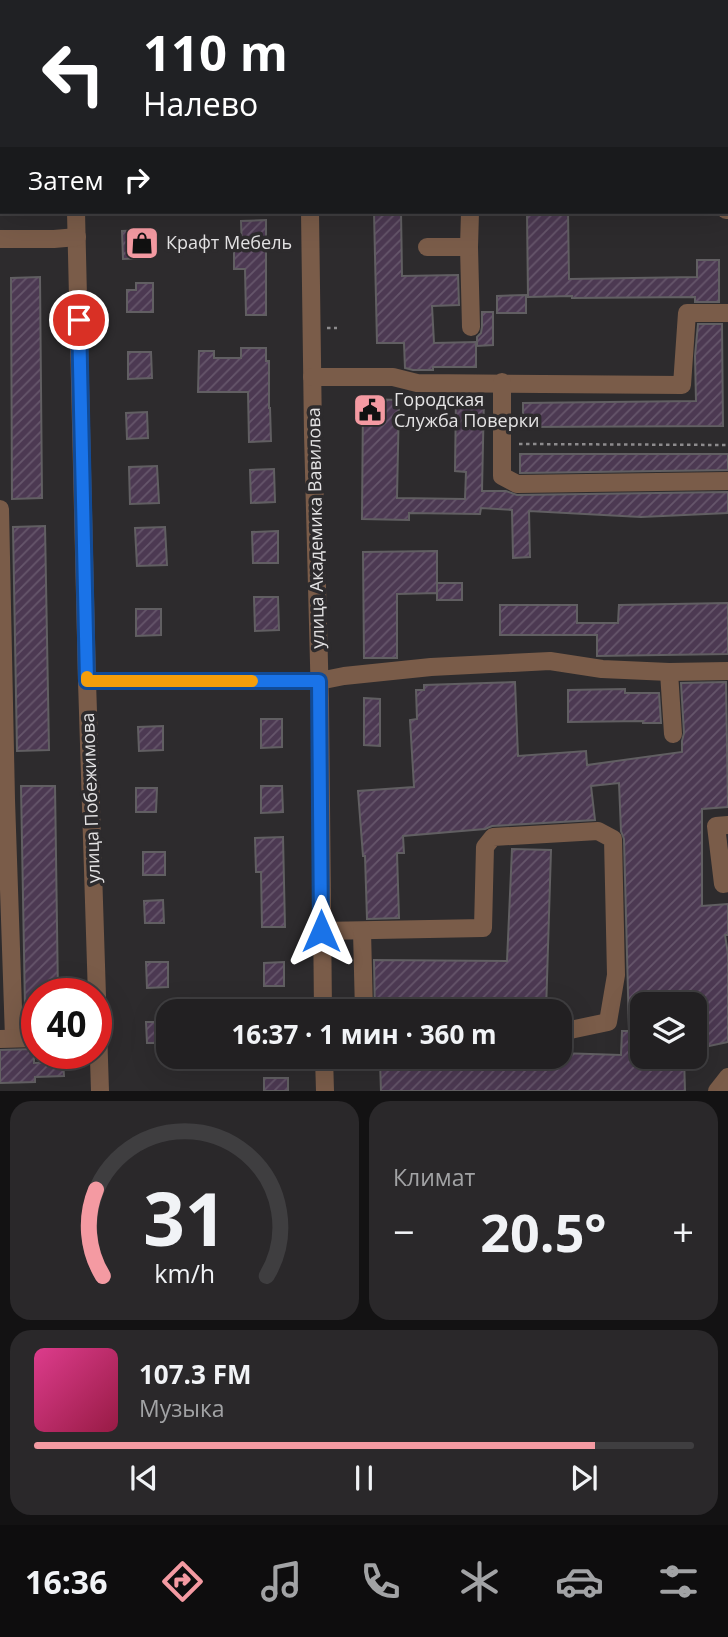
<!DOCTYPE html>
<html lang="ru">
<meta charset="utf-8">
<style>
:root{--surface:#222022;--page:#2a282a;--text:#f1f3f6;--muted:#a2a3a5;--line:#3f3e40;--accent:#f49aa2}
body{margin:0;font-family:"Open Sans",sans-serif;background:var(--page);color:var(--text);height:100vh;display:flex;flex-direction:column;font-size:26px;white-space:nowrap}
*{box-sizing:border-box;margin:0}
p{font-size:23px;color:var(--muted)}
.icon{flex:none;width:38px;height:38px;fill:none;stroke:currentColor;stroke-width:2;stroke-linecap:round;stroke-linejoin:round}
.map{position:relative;height:1091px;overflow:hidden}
.panel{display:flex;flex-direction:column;gap:10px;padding:10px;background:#131213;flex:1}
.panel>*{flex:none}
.guide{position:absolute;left:0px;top:0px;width:728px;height:214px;box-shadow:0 7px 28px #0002,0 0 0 2px var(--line);background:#202124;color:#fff;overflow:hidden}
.fabs{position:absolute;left:630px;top:992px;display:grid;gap:14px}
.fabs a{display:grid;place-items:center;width:77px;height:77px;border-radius:14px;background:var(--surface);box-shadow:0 7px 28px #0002,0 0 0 2px var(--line);font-size:35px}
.speed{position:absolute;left:21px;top:978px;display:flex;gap:14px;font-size:35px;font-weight:700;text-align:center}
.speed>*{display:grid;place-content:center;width:91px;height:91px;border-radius:50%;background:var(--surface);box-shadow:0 7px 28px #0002,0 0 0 2px var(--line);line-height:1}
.speed .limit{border:10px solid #d22;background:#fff;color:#111}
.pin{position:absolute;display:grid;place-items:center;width:60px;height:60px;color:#fff;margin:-30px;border:4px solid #fff;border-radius:50%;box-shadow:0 2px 7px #0007}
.me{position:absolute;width:77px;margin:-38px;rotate:0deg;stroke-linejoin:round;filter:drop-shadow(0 0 5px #0008)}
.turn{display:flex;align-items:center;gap:24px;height:147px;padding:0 28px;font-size:32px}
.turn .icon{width:91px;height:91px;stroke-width:2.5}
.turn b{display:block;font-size:49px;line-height:60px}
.then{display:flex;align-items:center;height:66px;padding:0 28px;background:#0003;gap:14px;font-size:26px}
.big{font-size:52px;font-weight:700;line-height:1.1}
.panel .widget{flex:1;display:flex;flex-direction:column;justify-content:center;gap:10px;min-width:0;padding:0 24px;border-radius:21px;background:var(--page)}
.panel .dial{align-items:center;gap:0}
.dial svg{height:182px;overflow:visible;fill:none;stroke:var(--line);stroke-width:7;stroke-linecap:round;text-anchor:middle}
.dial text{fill:var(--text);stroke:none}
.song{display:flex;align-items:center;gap:21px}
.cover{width:84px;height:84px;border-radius:10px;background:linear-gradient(135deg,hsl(330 70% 55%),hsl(340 70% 35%))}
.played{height:7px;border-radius:4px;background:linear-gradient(90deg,var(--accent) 85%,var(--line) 85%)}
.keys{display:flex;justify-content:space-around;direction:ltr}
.heat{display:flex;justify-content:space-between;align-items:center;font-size:38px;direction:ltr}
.panel .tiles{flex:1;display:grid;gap:10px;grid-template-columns:1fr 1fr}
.widget:last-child{grid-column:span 2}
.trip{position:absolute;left:156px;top:999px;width:416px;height:70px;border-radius:21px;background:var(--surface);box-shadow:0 7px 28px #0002,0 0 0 2px var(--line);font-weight:700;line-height:70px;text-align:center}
.tab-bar{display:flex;height:112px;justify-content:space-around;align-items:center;background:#0e0d0e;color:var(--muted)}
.tab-bar .icon{width:49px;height:49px}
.tab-bar .current{color:var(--accent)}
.tab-bar b{font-size:32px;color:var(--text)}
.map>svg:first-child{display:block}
.building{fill:url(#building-hatch);stroke:#615f62;stroke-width:2}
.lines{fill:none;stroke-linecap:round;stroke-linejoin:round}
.path{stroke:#8d8b8d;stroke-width:2.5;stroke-dasharray:3.5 3.5;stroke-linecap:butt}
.minor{stroke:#7a5c49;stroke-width:18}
.major{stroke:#c78a62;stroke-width:18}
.route-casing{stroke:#114b97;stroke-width:18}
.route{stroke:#1a73e8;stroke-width:12}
.slow{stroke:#f59e0b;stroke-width:12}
.labels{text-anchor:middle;stroke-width:7;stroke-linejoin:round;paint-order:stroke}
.poi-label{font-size:18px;fill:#e4e3e4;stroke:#2d2b2d;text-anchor:start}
.street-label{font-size:18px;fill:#e4e3e4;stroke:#2d2b2d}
</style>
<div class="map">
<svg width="728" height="1091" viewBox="0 0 728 1091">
<defs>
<pattern id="building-hatch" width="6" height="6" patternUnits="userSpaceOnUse" patternTransform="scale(1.75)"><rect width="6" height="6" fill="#4c3952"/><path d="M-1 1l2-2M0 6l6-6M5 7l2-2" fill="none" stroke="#66566b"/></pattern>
</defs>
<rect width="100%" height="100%" fill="#2d2b2d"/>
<g class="building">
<polygon points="374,212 401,212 402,276 458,275 459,305 432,306 434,343 476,342 476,367 433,367 433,370 413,370 405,368 404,343 377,343"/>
<polygon points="527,212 568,212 569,279 697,277 697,260 719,260 719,302 695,302 695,297 572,298 572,296 528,297"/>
<polygon points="266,220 266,315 246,315 245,269 234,269 234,250 242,250 241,221"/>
<polygon points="148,230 148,258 123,259 122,231"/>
<polygon points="40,277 42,498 12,499 11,278"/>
<polygon points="136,283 153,283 153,312 127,312 127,290 136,290"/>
<polygon points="526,295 526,313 497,313 497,296"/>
<polygon points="482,312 493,312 493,345 477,346 477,337 481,333 482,327"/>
<polygon points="698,324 722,324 723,426 523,427 523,403 696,401 695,356"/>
<polygon points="241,348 266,348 266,361 269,361 269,408 270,408 271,441 249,442 248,392 198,392 199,351 214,351 214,358 241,358"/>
<polygon points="128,352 151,352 152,378 128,379"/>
<polygon points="456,396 484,396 482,491 506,491 517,495 728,492 728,513 641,517 529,511 530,557 513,558 512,510 481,508 480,514 409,513 409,520 362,519 363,399 399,400 397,498 465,499 466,472 455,471"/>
<polygon points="147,412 148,438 127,439 126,413"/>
<polygon points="520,454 728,454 728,470 520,473"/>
<polygon points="157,466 159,503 130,504 129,467"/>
<polygon points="274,469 275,502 251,503 250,470"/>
<polygon points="45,526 49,750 17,751 13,527"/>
<polygon points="165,527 167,565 137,566 135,528"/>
<polygon points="278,531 278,563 253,563 252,532"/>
<polygon points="437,551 437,592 437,583 462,583 462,600 437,600 437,593 397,594 397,658 364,658 363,552"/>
<polygon points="254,597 278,597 279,630 255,631"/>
<polygon points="728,603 728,654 597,656 597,635 500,635 500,605 577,605 577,623 618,623 619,605"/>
<polygon points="136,609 161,609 161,635 136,636"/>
<polygon points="515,682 518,756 586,751 587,765 682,752 682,741 684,733 681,683 726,682 728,807 702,809 702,906 728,904 728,935 725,935 728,954 728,1042 695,1049 695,1004 642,1004 642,1057 684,1057 685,1091 381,1091 380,1062 476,1064 477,1066 535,1065 535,1057 560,1057 560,1053 621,1055 622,1031 629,1031 624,839 621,831 619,783 591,786 595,820 492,826 485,829 403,836 404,853 397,853 399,918 367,919 365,856 363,856 358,791 414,787 410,720 417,719 416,690 424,690 424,685"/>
<polygon points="625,689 625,693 659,693 661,723 643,723 643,721 568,722 568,690"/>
<polygon points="364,698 380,699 380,746 364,745"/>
<polygon points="261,719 282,719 282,747 261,748"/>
<polygon points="163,726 163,750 139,751 138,727"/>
<polygon points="21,786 55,786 58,994 37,994 37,1008 25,1008"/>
<polygon points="261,786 282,786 283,812 261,813"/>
<polygon points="136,788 157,788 156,812 136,812"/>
<polygon points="283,837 285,927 262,927 261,872 256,872 255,838"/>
<polygon points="512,849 551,850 546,1012 375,1012 374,960 507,961"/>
<rect x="143" y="852" width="22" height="23"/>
<polygon points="163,900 164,923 145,923 144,901"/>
<polygon points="146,962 168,962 168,987 147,988"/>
<polygon points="284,962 284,986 264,986 264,963"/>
<polygon points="146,1022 167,1022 168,1043 147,1043"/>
<polygon points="34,1049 34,1063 63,1062 64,1076 35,1077 35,1082 0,1083 0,1050"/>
<rect x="264" y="1078" width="24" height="13"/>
</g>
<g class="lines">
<g class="path">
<polyline points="0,74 2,74"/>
<polyline points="327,328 337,328"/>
<polyline points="519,444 728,445"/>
</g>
<g class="minor">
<polyline points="477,0 477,2"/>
<polyline points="582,0 618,2"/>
<polyline points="75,2 75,0"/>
<polyline points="214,2 214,0"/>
<polyline points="310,2 310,0"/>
<polyline points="0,7 2,7"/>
<polyline points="726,210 728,210"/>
<polyline points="76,212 87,681 100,1091"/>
<polyline points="310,212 313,434 320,701 323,1012"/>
<polyline points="470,212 469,247 471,327"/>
<polyline points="0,239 54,239 77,237"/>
<polyline points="427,247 469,247"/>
<polyline points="312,377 393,377 417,383 682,385 687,313 728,313"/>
<polyline points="502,382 502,476 517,484 728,481"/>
<polyline points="0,509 6,800 14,1038"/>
<polyline points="669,672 673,734"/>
<polyline points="87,681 319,681 344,676 431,667 550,661 602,669 669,672 728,671"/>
<polyline points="728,825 716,826 723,884 728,883"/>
<polyline points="321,931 483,928 485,847 493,837 598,831 613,839 616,975 608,1022 570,1030 560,1040"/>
<polyline points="362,931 364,1012"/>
<polyline points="0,1039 37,1038"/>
<polyline points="324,1057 325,1091"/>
<polyline points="717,1091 728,1077"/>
</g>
<g class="major">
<polyline points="0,109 2,109"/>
<polyline points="726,123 728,123"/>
</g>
</g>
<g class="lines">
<g class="route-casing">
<polyline id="route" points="79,320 87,681 319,681 321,931"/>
</g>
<use href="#route" class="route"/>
<polyline class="slow" points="87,677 87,681 252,681"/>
</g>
<defs>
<g id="shop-square" transform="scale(1.75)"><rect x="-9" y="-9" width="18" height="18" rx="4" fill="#f49aa2" stroke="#2d2b2d"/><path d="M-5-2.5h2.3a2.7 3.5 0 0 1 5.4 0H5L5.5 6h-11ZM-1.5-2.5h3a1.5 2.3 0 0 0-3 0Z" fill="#111"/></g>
<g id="civic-square" transform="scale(1.75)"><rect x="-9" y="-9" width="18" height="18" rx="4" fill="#f49aa2" stroke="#2d2b2d"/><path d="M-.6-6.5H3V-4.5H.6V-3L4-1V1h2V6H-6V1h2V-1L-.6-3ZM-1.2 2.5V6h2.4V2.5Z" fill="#111"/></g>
</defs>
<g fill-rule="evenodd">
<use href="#shop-square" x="142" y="243"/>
<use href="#civic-square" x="370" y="410"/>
</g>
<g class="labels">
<g class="poi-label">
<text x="166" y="249">Крафт Мебель</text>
<text x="394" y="406">Городская<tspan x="394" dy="21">Служба Поверки</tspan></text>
</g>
<g class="street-label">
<text transform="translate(316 528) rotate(-91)" y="6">улица Академика Вавилова</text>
<text transform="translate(91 798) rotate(-92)" y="6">улица Побежимова</text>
</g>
</g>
</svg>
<div class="fabs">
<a><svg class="icon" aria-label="layers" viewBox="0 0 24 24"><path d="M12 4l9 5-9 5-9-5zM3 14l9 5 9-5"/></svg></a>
</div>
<div class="speed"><div class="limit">40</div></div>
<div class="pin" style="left:79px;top:320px;background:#d93025"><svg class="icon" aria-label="arrive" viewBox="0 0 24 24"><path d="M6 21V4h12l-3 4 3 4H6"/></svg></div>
<svg class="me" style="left:321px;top:931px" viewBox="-20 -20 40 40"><path d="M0-17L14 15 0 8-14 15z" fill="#1a73e8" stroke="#fff" stroke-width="4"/></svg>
<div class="trip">16:37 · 1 мин · 360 m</div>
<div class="guide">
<div class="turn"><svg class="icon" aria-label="left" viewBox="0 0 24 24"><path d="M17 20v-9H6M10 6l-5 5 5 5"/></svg><div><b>110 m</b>Налево</div></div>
<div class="then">Затем<svg class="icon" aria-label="right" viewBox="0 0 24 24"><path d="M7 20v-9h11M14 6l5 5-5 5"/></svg></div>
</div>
</div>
<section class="panel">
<div class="tiles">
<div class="widget dial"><svg viewBox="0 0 100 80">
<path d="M14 69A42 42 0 1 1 86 69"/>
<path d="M14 69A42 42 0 0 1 11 31" stroke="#f49aa2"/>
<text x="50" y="56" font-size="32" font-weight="700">31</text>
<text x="50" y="72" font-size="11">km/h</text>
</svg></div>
<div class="widget"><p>Климат</p>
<div class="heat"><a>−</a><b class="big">20.5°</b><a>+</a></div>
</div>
<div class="widget">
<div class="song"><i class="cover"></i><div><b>107.3 FM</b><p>Музыка</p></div></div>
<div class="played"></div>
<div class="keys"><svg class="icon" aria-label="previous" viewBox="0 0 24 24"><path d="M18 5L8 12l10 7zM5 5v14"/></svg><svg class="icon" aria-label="pause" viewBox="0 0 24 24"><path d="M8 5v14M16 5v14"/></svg><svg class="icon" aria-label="next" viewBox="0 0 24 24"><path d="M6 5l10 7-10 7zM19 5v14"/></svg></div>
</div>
</div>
</section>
<nav class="tab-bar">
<b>16:36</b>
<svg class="icon current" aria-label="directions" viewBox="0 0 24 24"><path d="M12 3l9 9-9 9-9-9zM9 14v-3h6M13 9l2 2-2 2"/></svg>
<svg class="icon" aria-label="music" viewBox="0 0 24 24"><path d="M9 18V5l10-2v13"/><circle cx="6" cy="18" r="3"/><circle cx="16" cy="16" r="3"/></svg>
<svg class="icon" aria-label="phone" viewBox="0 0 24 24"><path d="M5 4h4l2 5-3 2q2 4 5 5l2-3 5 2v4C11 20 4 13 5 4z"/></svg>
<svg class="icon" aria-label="climate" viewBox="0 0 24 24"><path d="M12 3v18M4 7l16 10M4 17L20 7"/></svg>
<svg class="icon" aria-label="car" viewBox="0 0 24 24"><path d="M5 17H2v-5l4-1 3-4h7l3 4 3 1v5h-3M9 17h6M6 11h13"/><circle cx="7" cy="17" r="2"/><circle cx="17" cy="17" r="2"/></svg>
<svg class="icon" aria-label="filters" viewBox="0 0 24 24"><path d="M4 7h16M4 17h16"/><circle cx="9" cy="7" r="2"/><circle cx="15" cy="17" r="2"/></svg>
</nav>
